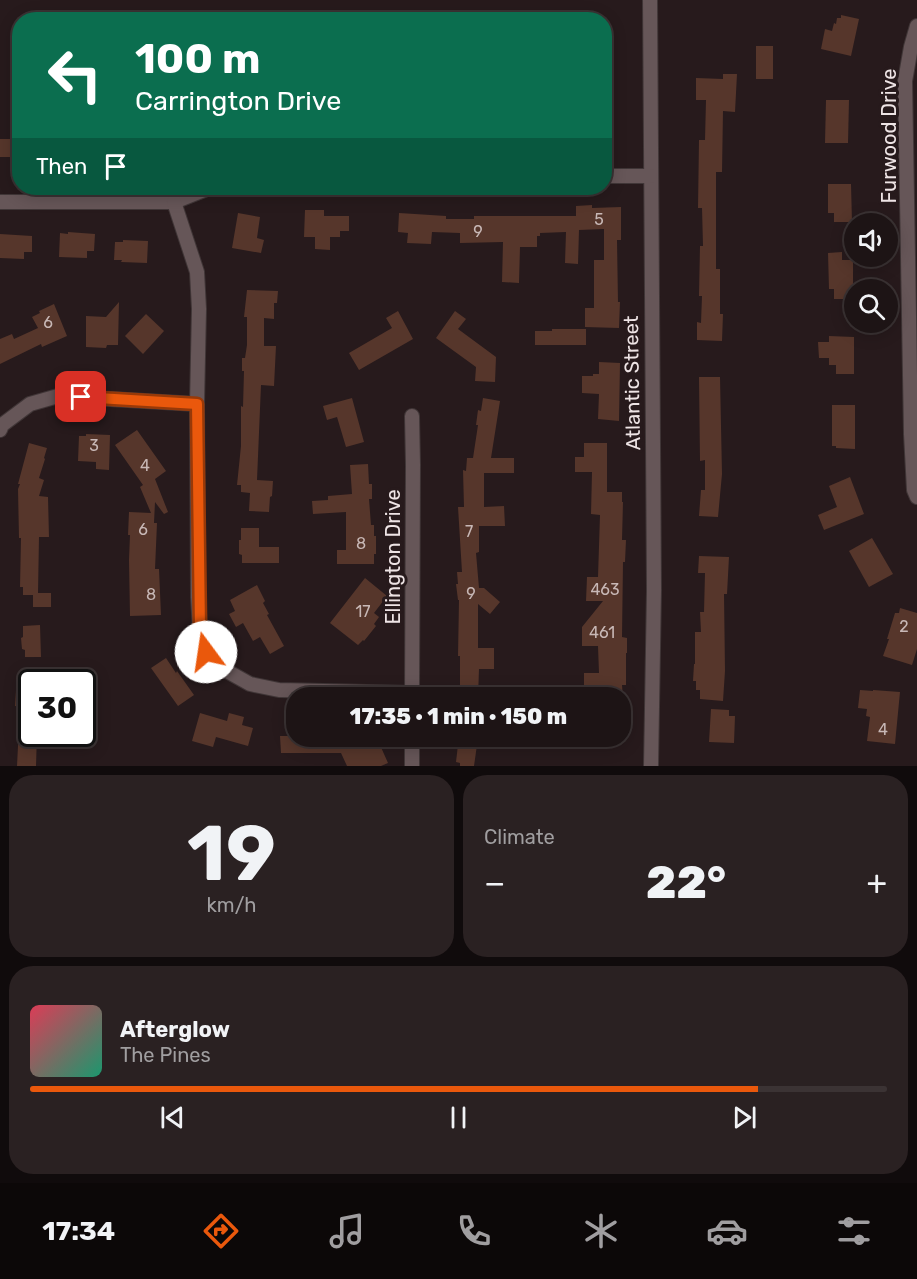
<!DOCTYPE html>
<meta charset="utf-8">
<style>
:root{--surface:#1d1415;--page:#2a2122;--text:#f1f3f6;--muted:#a09ea0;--line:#3b3334;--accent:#ea580c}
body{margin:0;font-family:Rubik,sans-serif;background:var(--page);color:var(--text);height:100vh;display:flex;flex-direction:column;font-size:22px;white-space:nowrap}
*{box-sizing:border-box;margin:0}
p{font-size:20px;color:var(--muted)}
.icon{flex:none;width:33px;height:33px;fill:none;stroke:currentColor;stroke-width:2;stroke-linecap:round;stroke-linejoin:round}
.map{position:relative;height:766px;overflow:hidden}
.panel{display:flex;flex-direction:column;gap:9px;padding:9px;background:#100b0c;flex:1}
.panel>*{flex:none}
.guide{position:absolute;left:12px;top:12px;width:600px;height:183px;border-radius:24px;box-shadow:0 3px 15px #0003,0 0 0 2px var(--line);background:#0b6e4f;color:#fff;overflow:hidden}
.tools{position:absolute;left:844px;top:213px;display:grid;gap:12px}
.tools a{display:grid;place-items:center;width:54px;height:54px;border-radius:50%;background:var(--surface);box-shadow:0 3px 15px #0003,0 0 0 2px var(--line);font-size:30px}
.speed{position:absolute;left:18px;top:669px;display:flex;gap:12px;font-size:30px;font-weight:700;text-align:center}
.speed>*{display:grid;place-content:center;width:78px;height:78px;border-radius:50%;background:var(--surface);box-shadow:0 3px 15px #0003,0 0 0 2px var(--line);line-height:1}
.speed .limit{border:3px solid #111;border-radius:9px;background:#fff;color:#111}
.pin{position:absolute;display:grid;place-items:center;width:51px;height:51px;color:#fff;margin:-26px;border-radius:12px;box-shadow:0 3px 9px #0006}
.me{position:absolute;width:66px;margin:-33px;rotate:346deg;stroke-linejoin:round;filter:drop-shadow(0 0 4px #0008)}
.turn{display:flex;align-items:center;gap:21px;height:126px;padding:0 24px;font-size:27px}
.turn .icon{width:78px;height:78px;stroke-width:2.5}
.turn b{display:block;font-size:42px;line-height:51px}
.then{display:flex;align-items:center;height:57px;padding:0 24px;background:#0003;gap:12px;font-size:22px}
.big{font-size:45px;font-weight:800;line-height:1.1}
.panel .widget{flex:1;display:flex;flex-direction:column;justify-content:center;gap:9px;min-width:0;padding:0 21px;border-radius:24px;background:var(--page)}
.panel .dial{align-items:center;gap:0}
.dial b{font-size:78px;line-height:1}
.song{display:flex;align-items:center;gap:18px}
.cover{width:72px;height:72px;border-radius:9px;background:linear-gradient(135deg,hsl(350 70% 55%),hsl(160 70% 35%))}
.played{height:6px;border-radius:3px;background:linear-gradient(90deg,var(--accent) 85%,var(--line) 85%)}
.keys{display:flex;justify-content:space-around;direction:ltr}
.heat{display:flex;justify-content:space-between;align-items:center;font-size:33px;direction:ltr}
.panel .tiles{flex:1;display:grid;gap:9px;grid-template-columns:1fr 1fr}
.widget:last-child{grid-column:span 2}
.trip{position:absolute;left:286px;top:687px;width:345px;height:60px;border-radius:24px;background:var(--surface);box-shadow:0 3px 15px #0003,0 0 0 2px var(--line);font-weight:800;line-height:60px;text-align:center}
.tabs{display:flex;height:96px;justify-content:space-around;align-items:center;background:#0c0808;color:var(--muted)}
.tabs .icon{width:42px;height:42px}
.tabs .current{color:var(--accent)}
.tabs b{font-size:27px;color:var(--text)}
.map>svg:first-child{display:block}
.building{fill:#56362b}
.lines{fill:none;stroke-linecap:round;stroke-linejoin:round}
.street-casing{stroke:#403637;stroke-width:16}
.street{stroke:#665658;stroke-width:14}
.route-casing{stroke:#983908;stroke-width:15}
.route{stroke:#ea580c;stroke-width:10}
.labels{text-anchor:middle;stroke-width:6;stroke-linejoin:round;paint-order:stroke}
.number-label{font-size:16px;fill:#c8b8b6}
.street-label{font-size:20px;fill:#eee4e5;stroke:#271a1c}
</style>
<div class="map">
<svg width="917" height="766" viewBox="0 0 917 766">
<rect width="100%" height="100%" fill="#271a1c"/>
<g class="building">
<polygon points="841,15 859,19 851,56 821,49 825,29 832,31 834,23 836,24 837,18 841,18"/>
<rect x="756" y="46" width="17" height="33"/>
<polygon points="723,74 737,74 735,112 723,111 722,172 716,172 716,269 720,269 720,314 723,314 722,341 697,340 697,322 701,323 702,296 699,296 700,246 703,246 702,208 698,208 699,140 705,140 706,100 696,100 696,78 723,79"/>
<polygon points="826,100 849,100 848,143 825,143"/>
<rect x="0" y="139" width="18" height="18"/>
<polygon points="828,184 851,184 852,222 834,222 834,213 828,213"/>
<polygon points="592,205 592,208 621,207 621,240 617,240 618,302 620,302 619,328 585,327 585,308 594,308 594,260 604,260 604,229 579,230 578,264 565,263 566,232 540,233 540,236 537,236 537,247 520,247 519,283 502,282 503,242 460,243 460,233 432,232 431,244 407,243 408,233 398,232 399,213 446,216 446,219 474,219 474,216 576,216 576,206"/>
<polygon points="305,210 324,210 324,216 349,216 349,231 340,231 340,237 330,237 330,250 315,249 315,237 304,237"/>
<polygon points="238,213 260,217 257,238 264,240 261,253 232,248"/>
<polygon points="68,232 95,234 94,251 87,251 87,258 59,257 60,233 68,234"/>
<polygon points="0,234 32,236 32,252 24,252 24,259 0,258"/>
<polygon points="123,240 148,241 147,263 121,262 122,260 114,260 115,242 123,242"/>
<polygon points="842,252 842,260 853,260 853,299 834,299 834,289 829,289 828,253"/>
<polygon points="247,290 278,291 277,303 274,303 274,319 264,318 264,346 276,346 274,386 261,385 257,480 273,481 272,496 270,497 269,512 249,511 250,493 241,492 241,485 237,485 241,446 241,406 243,407 244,371 242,371 242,358 245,358 247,345 247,317 244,317"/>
<polygon points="119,302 118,345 107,345 106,348 86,347 86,316 106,317"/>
<polygon points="54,304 67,336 42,347 41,344 0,364 0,339 12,334 14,339 38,328 32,317 40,313 39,311"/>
<polygon points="398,311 413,339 359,370 349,353 392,328 386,318"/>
<polygon points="455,311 466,319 458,329 496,357 495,382 475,381 476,367 436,338"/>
<polygon points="146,314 164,331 143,354 125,336"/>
<polygon points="552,329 586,329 586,345 535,345 535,331 552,331"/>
<polygon points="829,336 854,337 854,374 836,374 836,365 829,365 829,358 819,358 818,342 829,342"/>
<polygon points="599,362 620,363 619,421 598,419 599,394 582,393 582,376 593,376 593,374 599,374"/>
<polygon points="699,377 720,377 722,474 718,517 699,516 701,490 705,490 705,460 700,461"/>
<polygon points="352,398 364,442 346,447 337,417 327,420 323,406"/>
<polygon points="483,398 500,401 491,458 514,458 514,473 484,473 484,507 504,506 505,526 479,526 479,552 476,553 479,588 484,588 500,602 490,614 478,604 478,648 494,648 494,669 479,669 478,698 460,698 460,656 458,656 459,600 458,600 456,584 458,584 457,572 462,572 458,507 464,507 463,470 466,471 467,458 473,458 478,425 476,425 478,410 481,411"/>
<polygon points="832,405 855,405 855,449 836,448 836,446 832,446"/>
<polygon points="137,430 166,471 155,479 168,512 164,514 155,502 154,523 157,523 155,569 159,569 161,615 130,616 129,560 130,535 128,535 129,512 151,513 140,487 143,485 115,445"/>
<polygon points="86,434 110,435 109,470 96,469 96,462 78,461 79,436 86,436"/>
<polygon points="29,443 47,448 44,458 45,459 39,478 44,480 39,496 48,497 49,537 39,537 38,593 51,593 51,607 33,607 33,595 23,595 23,587 20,587 21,538 19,538 18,489 20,484 18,484"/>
<polygon points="584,443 607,443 607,492 622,492 622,502 623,502 622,540 626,540 625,562 623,562 622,637 627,638 627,653 626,653 626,685 622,685 623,698 606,698 606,693 588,693 584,689 584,673 599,673 598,646 582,646 582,627 603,601 586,601 587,577 598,577 600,515 591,514 592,472 575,472 575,457 584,457"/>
<polygon points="368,464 369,484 372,484 372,499 369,499 371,525 374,525 374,536 376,536 376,554 374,554 374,564 337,564 337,550 346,550 346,512 313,514 312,501 328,500 328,496 352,494 350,465"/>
<polygon points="850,477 864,514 824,530 818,515 837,507 829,486"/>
<polygon points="241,528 259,528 259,547 279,547 279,563 242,563 242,555 239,554 239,540 241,540"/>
<polygon points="872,538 893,574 869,587 849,551"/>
<polygon points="699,556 729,557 727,594 724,594 725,671 723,701 700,699 700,690 696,690 696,681 693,681 694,664 695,664 695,632 701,632 700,612 704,612 705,573 698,573"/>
<polygon points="365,578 387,596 374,613 379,617 374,624 376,626 364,641 363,640 358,645 330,623"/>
<polygon points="257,585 265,601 263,603 269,614 267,615 284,646 270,654 260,637 253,641 243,623 236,627 229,614 235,611 230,600"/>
<polygon points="900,608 917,613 917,649 912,665 883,656 889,639 887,639 895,613 899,613"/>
<polygon points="40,625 41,657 25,657 25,650 22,649 21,638 23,637 23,626"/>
<polygon points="166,658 176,673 177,671 194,695 178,706 151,668"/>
<polygon points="18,681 32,681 32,734 37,734 36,766 17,766 20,706 15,706 16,690 18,690"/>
<polygon points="860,690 873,691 873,690 900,692 895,744 867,741 870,717 866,716 867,709 858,708"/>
<polygon points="711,709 729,710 729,716 735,716 734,743 709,742"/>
<polygon points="200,713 227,721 229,713 244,717 242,725 253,728 248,746 216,737 213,747 192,741"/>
<polygon points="280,736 376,736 388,763 381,766 347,766 341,753 281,753"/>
<polygon points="459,736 478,738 474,766 460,766 460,763 456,762"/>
</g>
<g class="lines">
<g class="street-casing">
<g id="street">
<polyline points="650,0 654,590 651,766"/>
<polyline points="917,26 911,47 905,81 911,434 914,490 917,497"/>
<polyline points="604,176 650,176"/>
<polyline points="0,202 174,202 209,188"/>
<polyline points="174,202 197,272 199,309 197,404 198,597 200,629 206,652 225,670 250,684 279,690 412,693"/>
<polyline points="412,416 413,465 412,698"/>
<polyline points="0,430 2,425 30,404 58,396 197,404"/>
<polyline points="412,736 412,766"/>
</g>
</g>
<use href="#street" class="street"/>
</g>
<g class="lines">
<g class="route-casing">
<polyline id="route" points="81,397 197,404 200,629 206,652"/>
</g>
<use href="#route" class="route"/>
</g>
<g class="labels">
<g class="number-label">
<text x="599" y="225">5</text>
<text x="478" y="237">9</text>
<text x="48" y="328">6</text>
<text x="94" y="451">3</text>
<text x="145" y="471">4</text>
<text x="143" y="535">6</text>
<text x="469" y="537">7</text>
<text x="361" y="549">8</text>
<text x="605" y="595">463</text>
<text x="471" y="599">9</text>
<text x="151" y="600">8</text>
<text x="363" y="617">17</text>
<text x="904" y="632">2</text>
<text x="602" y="638">461</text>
<text x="883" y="735">4</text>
</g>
<g class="street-label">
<text transform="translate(889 136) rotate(-90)" y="7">Furwood Drive</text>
<text transform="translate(632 383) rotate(-91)" y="7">Atlantic Street</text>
<text transform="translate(393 557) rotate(-90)" y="7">Ellington Drive</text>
</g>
</g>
</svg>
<div class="tools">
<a><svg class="icon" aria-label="sound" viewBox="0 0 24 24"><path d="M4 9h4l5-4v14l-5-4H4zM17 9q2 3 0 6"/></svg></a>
<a><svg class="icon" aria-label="search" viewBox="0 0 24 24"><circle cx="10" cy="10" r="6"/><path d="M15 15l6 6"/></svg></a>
</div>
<div class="speed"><div class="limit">30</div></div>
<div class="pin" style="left:81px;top:397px;background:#d93025"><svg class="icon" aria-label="arrive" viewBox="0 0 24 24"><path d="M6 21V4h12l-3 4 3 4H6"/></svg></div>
<svg class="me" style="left:206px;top:652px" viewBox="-20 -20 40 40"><circle r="19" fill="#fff"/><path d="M0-13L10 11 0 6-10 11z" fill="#ea580c"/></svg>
<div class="trip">17:35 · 1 min · 150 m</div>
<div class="guide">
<div class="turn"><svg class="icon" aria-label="left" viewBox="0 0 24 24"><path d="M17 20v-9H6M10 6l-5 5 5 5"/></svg><div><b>100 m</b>Carrington Drive</div></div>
<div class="then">Then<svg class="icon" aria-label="arrive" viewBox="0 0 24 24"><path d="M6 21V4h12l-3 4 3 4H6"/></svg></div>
</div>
</div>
<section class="panel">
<div class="tiles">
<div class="widget dial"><b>19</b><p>km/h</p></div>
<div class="widget"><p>Climate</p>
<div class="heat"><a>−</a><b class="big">22°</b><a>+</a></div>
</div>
<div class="widget">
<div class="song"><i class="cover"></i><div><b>Afterglow</b><p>The Pines</p></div></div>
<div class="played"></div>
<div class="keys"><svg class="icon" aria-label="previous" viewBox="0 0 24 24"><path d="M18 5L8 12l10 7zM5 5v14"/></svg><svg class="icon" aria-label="pause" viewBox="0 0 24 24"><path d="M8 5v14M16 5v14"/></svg><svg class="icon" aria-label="next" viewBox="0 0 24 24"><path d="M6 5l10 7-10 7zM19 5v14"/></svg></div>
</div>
</div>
</section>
<nav class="tabs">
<b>17:34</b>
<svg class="icon current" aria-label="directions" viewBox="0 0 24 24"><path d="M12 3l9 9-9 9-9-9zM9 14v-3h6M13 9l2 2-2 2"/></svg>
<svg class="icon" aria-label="music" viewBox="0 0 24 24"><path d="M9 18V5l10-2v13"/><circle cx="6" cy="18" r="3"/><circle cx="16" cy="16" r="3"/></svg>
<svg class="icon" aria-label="phone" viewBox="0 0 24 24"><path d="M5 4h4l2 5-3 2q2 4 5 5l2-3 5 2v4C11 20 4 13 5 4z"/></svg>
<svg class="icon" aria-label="climate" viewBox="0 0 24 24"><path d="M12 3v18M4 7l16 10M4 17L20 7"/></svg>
<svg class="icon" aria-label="car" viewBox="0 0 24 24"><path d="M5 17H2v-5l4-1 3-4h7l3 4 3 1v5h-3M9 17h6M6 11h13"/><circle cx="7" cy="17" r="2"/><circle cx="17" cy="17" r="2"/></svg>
<svg class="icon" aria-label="filters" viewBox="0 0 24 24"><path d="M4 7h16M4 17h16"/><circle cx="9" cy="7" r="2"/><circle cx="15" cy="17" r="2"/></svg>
</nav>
